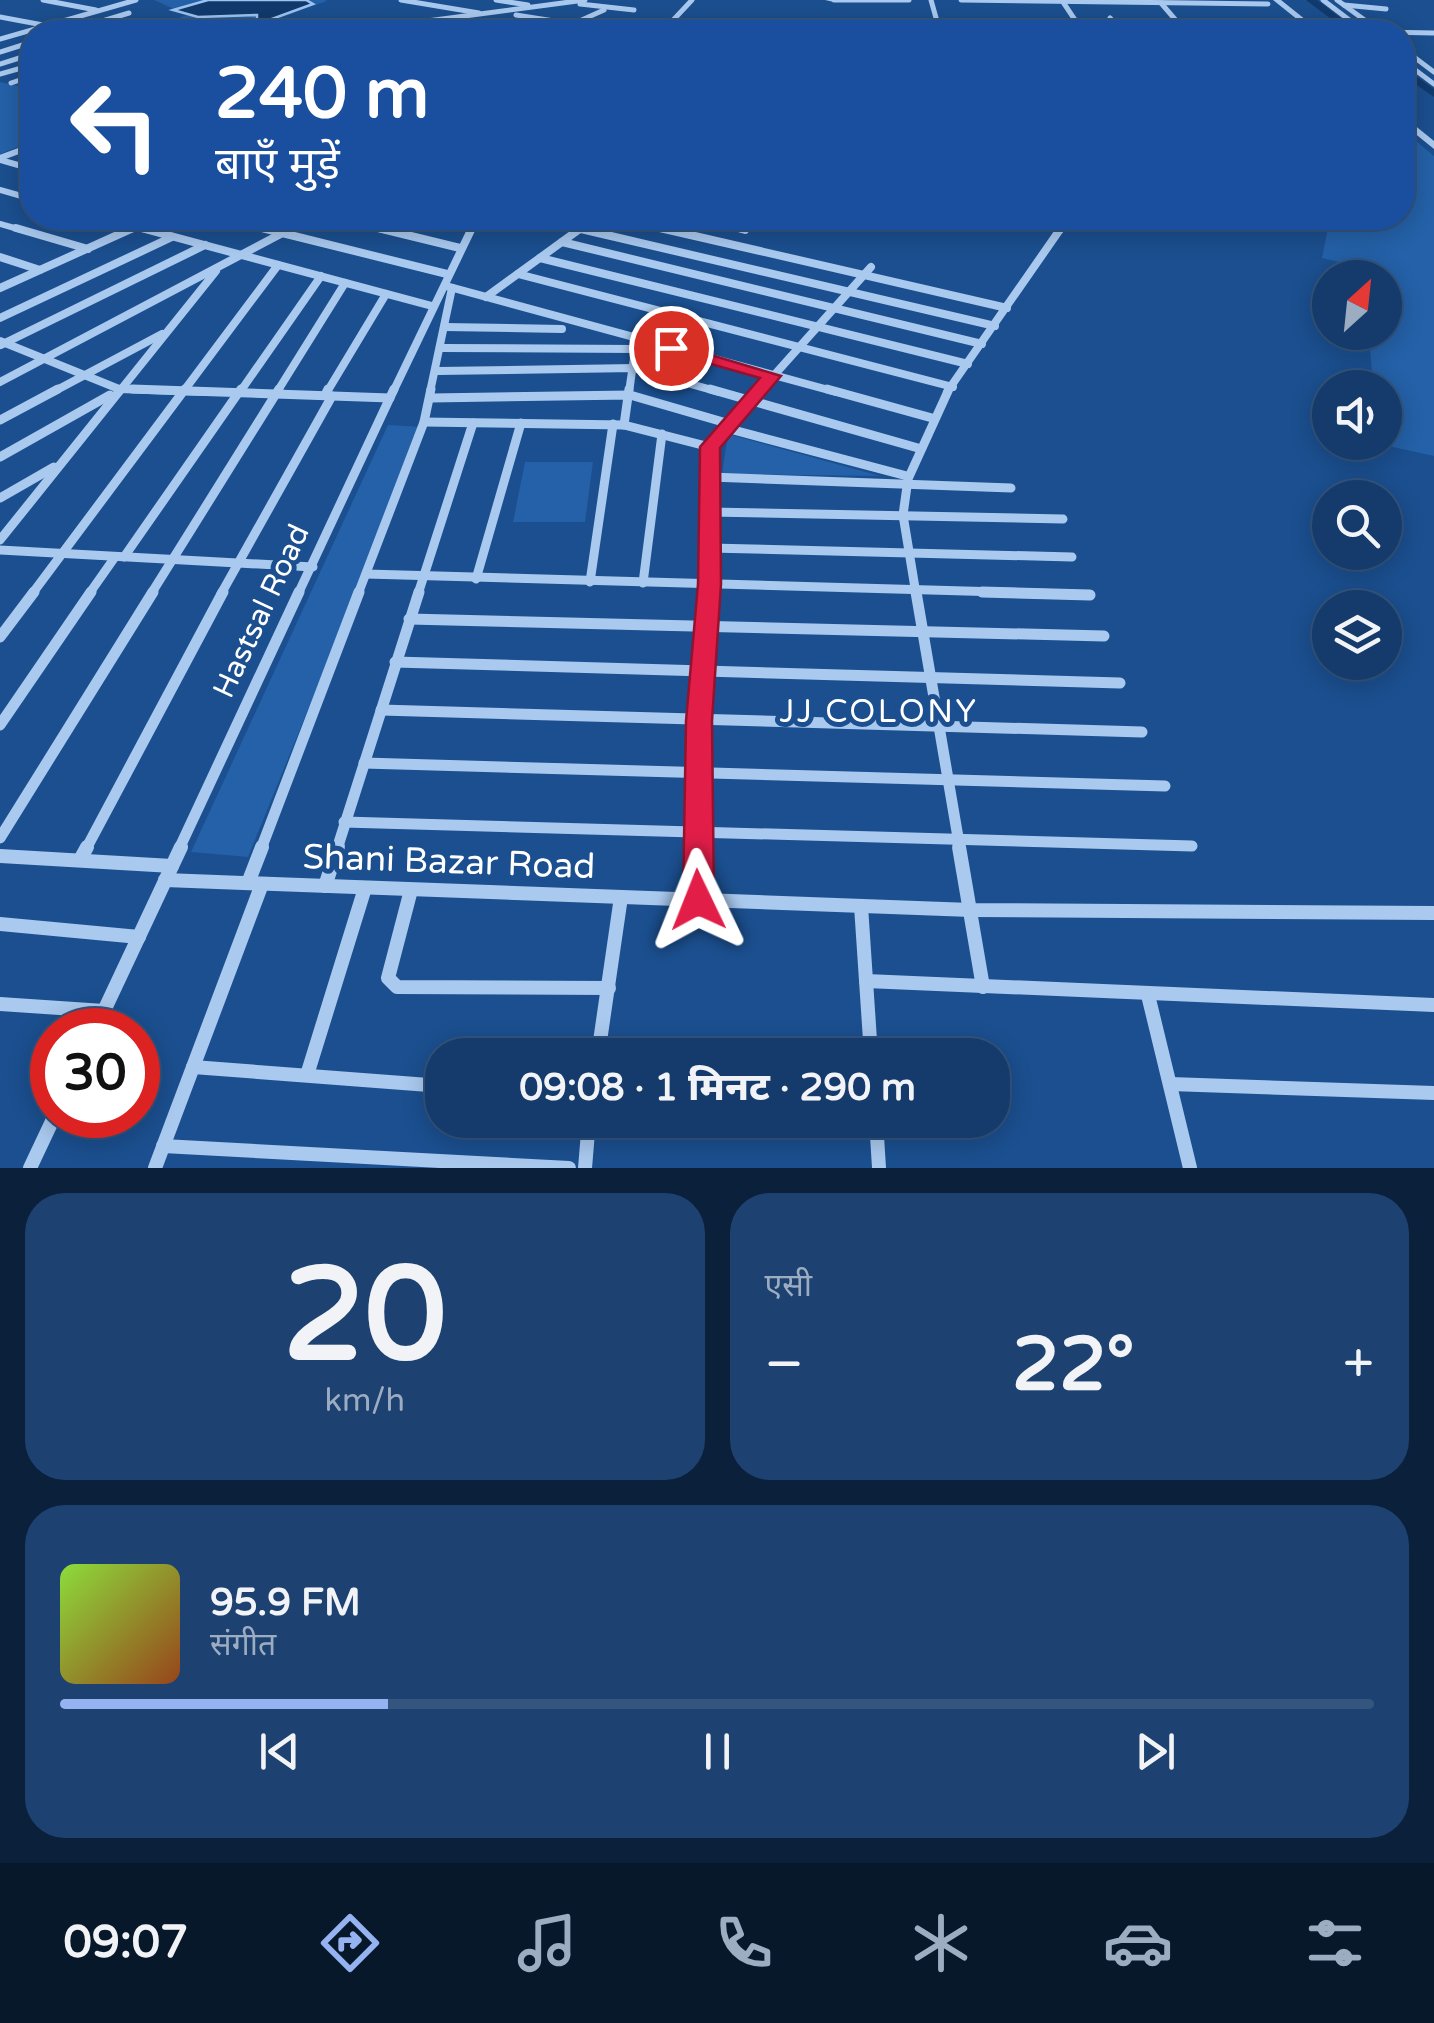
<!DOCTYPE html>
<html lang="hi">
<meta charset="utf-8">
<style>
:root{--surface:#143b6b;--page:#1d4271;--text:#f1f3f6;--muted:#9dadc1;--line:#33557e;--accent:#95b2f1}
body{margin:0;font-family:"Varela Round","Noto Sans Devanagari",sans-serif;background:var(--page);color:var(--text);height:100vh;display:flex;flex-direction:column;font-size:38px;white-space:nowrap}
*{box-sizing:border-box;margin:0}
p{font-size:32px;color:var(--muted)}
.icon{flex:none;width:55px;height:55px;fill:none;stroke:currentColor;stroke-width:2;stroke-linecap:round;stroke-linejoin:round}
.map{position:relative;height:1168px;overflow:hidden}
.sheet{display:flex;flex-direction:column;gap:25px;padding:25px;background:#0b203b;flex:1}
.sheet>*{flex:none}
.banner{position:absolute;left:20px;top:20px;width:1395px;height:210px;border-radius:40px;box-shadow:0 5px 25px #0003,0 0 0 2px var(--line);background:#1a4fa0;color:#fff;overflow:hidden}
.needle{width:65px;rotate:27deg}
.fabs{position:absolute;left:1312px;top:260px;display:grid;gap:20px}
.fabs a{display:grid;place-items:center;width:90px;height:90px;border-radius:50%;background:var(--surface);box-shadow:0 5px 25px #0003,0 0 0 2px var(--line);font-size:50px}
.speed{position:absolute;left:30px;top:1008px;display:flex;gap:20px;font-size:50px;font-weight:700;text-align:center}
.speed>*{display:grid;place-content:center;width:130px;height:130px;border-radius:50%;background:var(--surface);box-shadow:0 5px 25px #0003,0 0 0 2px var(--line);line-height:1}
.speed .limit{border:15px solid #d22;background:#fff;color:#111}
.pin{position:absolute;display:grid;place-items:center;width:85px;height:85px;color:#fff;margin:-42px;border:5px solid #fff;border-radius:50%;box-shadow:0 2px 10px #0007}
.me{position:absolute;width:110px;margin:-55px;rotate:358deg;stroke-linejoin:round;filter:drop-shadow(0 0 8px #0008)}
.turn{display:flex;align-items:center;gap:35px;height:210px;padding:0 30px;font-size:45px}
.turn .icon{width:130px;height:130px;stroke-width:2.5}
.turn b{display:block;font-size:70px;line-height:85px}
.big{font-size:75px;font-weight:800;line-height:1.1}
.sheet .tile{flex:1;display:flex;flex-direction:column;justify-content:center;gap:15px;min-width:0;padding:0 35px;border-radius:40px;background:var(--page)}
.sheet .dial{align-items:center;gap:0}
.dial b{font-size:130px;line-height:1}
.song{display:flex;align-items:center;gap:30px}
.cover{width:120px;height:120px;border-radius:15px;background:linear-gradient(135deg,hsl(90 70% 55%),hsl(20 70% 35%))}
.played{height:10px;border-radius:5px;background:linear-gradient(90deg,var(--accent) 25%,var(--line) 25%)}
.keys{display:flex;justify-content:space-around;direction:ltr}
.heat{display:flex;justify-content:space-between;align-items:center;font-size:55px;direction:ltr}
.sheet .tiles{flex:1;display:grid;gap:25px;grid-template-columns:1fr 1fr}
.tile:last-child{grid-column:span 2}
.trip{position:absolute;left:425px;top:1038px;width:585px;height:100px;border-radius:40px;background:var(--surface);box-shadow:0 5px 25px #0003,0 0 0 2px var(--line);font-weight:800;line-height:100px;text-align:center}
.tab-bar{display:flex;height:160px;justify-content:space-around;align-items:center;background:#08182b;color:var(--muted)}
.tab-bar .icon{width:70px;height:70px}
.tab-bar .on{color:var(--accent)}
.tab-bar b{font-size:45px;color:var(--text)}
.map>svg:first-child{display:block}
.green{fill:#2461a8}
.water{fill:#123a6d;stroke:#9cc4f0;stroke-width:2.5}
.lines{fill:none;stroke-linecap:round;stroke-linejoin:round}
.canal{fill:#123a6d;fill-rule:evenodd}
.minor-far5{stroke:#a9c9ee;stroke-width:5}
.minor-far4{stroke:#a9c9ee;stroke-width:6}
.minor-far3{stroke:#a9c9ee;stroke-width:8}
.minor-far2{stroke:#a9c9ee;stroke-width:9}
.minor-far1{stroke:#a9c9ee;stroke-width:11}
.minor{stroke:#a9c9ee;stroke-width:14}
.tertiary{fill:#a9c9ee;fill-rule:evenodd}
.route{fill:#e11d48;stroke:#92132f;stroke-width:2.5}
.labels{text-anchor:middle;stroke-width:10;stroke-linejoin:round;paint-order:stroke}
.street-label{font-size:30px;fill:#fff;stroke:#1b4f8f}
.neighbourhood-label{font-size:32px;letter-spacing:2.5px;fill:#fff;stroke:#1b4f8f}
.near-street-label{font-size:35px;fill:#fff;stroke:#1b4f8f}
</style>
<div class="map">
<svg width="1434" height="1168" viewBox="0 0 1434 1168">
<rect width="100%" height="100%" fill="#1b4f8f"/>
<g class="green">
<polygon points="154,0 325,0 327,1 239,32 196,32 158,25 187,15"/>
<polygon points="0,82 32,89 32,141 0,154"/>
<polygon points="1403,130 1434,156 1434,456 1375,443 1385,442 1385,388 1373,387 1369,333 1385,332 1385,278 1362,277 1361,267 1322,258 1330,218 1402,218"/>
<polygon points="388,425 423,427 248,857 191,852"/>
<polygon points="728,434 880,476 722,474"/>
<polygon points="525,462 593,462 585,522 513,522"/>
</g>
<polygon class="water" points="208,0 306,0 313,4 261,23 257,23 257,15 198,17 173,10"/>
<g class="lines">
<g class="canal">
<polygon points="1306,0 1317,0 1359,32 1348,32"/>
<polygon points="1402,66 1434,89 1434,97 1402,75"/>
</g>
<g class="minor-far5">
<polyline points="43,0 96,10"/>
<polyline points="401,0 479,13"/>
<polyline points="496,0 528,5"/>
<polyline points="834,0 909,0"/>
<polyline points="931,0 940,32"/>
<polyline points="961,0 1268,4"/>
<polyline points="1323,0 1365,32"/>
<polyline points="1337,0 1381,32"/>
<polyline points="1063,2 1083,32"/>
<polyline points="1161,3 1179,24"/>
<polyline points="580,4 634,10"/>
<polyline points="1344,5 1386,9"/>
<polyline points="516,15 623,32"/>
<polyline points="0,17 43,25"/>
<polyline points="1110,18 1122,32"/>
<polyline points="977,21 981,32"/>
<polyline points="463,30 482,32"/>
<polyline points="66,32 129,13"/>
<polyline points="102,32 124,26"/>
<polyline points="133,32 144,29"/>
<polyline points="167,32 175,30"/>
<polyline points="206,32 239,21"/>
<polyline points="344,32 585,0"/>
<polyline points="555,32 604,10"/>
<polyline points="662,32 692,0"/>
<polyline points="1380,32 1434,33"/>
<polyline points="0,39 136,0"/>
<polyline points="1402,48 1434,72"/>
<polyline points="0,52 32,42"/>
<polyline points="1402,60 1434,84"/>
<polyline points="0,64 32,54"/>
<polyline points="0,74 32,65"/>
<polyline points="11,83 32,76"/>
</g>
<g class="minor-far4">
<polyline points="0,158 32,146"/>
<polyline points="0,160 32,169"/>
<polyline points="0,190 32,199"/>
<polyline points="102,218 151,231"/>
<polyline points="220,218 273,231"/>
<polyline points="334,218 388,231"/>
<polyline points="447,218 473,223"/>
<polyline points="614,218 671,231"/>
<polyline points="690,218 745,230"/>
<polyline points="0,224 25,231"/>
<polyline points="581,229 589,231"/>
<polyline points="127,231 136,227"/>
<polyline points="287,231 312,218"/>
<polyline points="471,231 479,218"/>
<polyline points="578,231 596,218"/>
<polyline points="1060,231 1069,218"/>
</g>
<g class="minor-far3">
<polyline points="16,228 88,249"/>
<polyline points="141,228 432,306"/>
<polyline points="262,228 447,274"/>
<polyline points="378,228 460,248"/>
<polyline points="660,228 1007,308"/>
<polyline points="738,228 745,230"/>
<polyline points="581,229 995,326"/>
<polyline points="562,242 982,344"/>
<polyline points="0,257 40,270"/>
<polyline points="540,258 968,364"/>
<polyline points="518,274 953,387"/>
<polyline points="446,286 836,392"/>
<polyline points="0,288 133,228"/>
<polyline points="486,297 581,228"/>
<polyline points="0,318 172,237"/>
<polyline points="445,327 562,329"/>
<polyline points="0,341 119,389 207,392"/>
<polyline points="1,345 205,245"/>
<polyline points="441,348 636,349"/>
<polyline points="438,371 634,368 719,392"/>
<polyline points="0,382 292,228"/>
<polyline points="53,392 162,334"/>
<polyline points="119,392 216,271"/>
<polyline points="183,392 278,265"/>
<polyline points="240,392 321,276"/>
<polyline points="277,392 345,283"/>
<polyline points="327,392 386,294"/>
<polyline points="393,392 472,228"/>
<polyline points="430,392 452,288"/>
<polyline points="629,392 636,344"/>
<polyline points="759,392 871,267"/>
<polyline points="947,392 1061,228"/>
</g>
<g class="minor-far2">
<polyline points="132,389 390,398"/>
<polyline points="710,389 918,448"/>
<polyline points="827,389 932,418"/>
<polyline points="325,395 328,389"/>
<polyline points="431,398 630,395 730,424"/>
<polyline points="0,420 58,389"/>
<polyline points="424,422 624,425 710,447"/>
<polyline points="624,425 629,389"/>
<polyline points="726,428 907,476"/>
<polyline points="0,457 110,395"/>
<polyline points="710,477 1011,488"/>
<polyline points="0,498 54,467"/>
<polyline points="710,512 1063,519"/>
<polyline points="0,540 121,389"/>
<polyline points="710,548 1072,557"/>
<polyline points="0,550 313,567"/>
<polyline points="124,557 241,389"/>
<polyline points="366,574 1069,594"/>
<polyline points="476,579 521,423"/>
<polyline points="590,582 613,424"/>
<polyline points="643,583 662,434"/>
<polyline points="32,594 185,389"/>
<polyline points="89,594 115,557"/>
<polyline points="151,594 279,389"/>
<polyline points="221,594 332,396"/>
<polyline points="298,594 394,389"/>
<polyline points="358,594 424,422 431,389"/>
<polyline points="418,594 473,423"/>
<polyline points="706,594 710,447 761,389"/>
<polyline points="916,594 903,515 908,479 949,389"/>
</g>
<g class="minor-far1">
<polyline points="916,592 960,849"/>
<polyline points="982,592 1090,595"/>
<polyline points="409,619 1104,636"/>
<polyline points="0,637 34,592"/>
<polyline points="395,662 1120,683"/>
<polyline points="381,710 1142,732"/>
<polyline points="0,725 91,592"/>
<polyline points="364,763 1165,786"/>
<polyline points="344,822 1192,846"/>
<polyline points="0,838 153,592"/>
<polyline points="86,849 223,592"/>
<polyline points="179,849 299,592"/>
<polyline points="261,849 359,592"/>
<polyline points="337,849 419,592"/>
<polyline points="697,849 706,592"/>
</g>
<g class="minor">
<polyline points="697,847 698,900"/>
<polyline points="959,847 983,987"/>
<polyline points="0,856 172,866"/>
<polyline points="81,858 87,847"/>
<polyline points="165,880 971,910 1434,913"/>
<polyline points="248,883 262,847"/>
<polyline points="325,886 338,847"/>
<polyline points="411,890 388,978 397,987 609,988"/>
<polyline points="861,906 871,1055"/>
<polyline points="0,924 139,937"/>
<polyline points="866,981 1434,1005"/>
<polyline points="1148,995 1190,1168"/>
<polyline points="0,1004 104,1011"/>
<polyline points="95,1030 181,847"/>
<polyline points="598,1055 621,897"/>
<polyline points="193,1067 442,1086"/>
<polyline points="307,1075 365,888"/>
<polyline points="1170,1084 1434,1093"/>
<polyline points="876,1120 879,1168"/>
<polyline points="163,1146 569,1168"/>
<polyline points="30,1168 55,1115"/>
<polyline points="155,1168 262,884"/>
<polyline points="585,1168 589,1120"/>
</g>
<g class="tertiary">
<polygon points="825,0 838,0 834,2"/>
<polygon points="1273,0 1281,0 1321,32 1313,32"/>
<polygon points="1402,115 1434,141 1434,149 1402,123"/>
</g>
</g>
<polygon class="route" points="671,343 781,376 720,448 721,584 712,721 714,900 709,909 698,913 688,909 683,900 686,721 698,584 700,447 760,378 665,351 665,344"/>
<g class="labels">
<g class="street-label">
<text transform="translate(261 611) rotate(-65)" y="10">Hastsal Road</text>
</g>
<g class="neighbourhood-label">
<text x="879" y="722">JJ COLONY</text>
</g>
<g class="near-street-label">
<text transform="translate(449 861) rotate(2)" y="12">Shani Bazar Road</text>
</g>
</g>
</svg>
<div class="fabs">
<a><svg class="needle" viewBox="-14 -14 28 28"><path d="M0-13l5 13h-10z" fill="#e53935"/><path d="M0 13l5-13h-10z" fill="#9dadc1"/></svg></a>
<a><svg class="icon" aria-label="sound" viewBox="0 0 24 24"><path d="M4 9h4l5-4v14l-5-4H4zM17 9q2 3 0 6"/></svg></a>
<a><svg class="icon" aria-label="search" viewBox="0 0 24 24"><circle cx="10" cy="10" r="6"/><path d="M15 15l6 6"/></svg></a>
<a><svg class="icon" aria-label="layers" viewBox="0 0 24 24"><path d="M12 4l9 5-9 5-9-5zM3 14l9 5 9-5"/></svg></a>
</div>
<div class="speed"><div class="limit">30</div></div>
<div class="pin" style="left:671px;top:348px;background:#d93025"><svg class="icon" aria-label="arrive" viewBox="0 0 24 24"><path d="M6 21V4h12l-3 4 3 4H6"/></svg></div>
<svg class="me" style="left:698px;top:900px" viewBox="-20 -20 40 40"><path d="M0-17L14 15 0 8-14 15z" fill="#e11d48" stroke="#fff" stroke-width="4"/></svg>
<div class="trip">09:08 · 1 मिनट · 290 m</div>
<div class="banner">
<div class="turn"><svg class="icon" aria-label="left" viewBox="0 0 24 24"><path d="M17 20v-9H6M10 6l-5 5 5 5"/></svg><div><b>240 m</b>बाएँ मुड़ें</div></div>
</div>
</div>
<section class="sheet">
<div class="tiles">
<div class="tile dial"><b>20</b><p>km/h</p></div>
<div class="tile"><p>एसी</p>
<div class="heat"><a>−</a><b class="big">22°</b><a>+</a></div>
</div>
<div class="tile">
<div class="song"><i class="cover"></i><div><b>95.9 FM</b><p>संगीत</p></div></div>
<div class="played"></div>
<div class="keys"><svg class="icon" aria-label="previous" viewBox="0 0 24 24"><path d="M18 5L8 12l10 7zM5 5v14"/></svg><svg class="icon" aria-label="pause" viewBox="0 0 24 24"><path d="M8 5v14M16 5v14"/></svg><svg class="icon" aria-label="next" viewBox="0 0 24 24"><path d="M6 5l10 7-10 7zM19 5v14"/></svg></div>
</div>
</div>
</section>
<nav class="tab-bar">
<b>09:07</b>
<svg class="icon on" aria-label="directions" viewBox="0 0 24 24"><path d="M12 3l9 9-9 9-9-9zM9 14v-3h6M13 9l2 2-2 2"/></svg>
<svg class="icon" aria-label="music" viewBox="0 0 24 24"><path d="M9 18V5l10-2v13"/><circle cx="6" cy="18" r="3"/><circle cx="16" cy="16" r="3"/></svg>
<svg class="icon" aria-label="phone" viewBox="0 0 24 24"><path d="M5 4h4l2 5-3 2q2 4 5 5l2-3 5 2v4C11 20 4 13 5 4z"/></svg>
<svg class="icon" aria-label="climate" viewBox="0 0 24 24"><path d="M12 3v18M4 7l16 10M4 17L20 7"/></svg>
<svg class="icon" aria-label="car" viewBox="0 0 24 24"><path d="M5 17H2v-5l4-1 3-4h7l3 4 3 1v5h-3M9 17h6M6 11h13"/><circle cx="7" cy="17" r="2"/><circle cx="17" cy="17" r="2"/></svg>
<svg class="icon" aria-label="filters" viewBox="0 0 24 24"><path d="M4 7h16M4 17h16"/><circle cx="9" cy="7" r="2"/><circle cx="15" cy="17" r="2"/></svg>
</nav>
